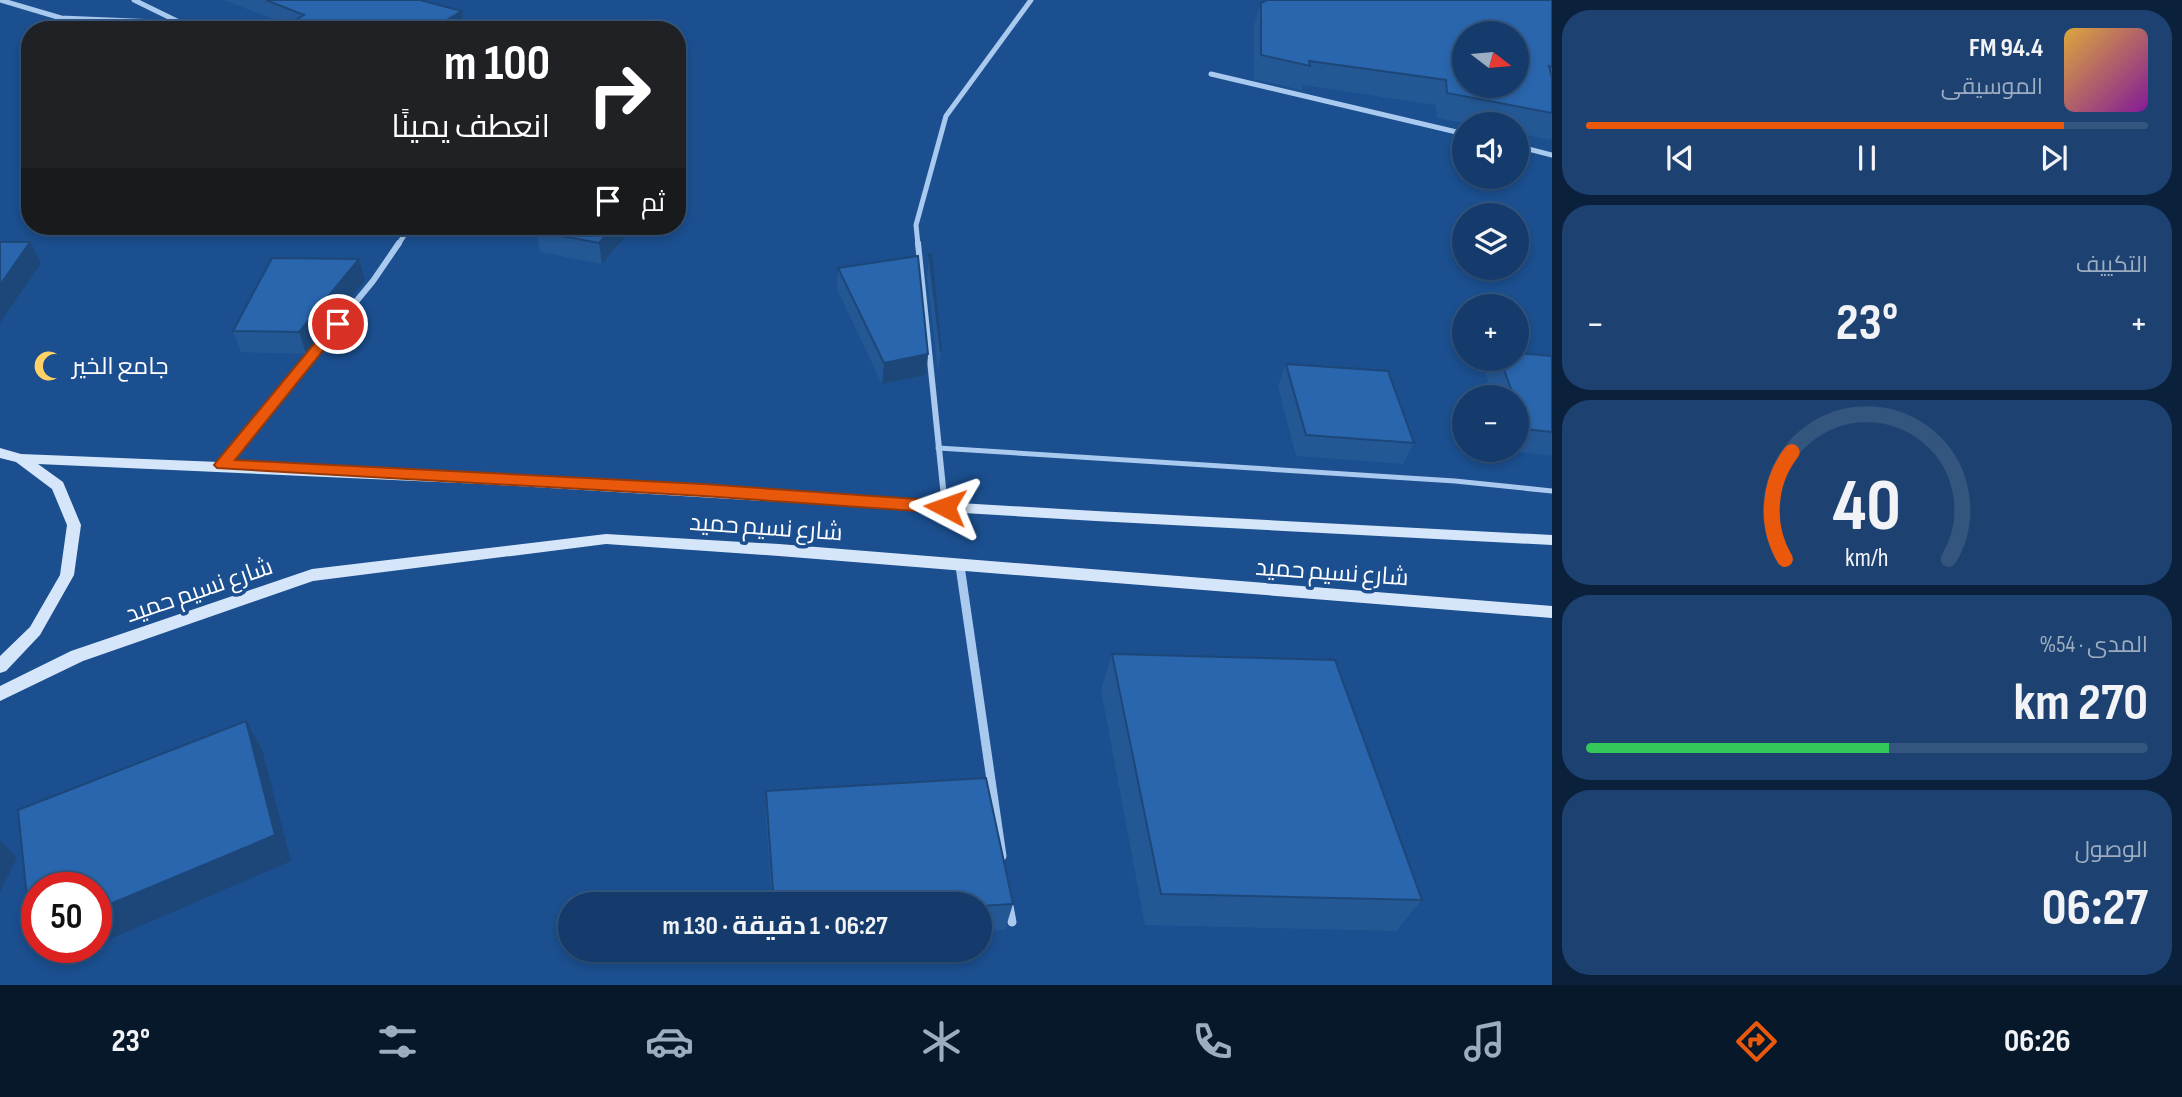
<!DOCTYPE html>
<html lang="ar">
<meta charset="utf-8">
<style>
:root{--surface:#143b6b;--page:#1d4271;--text:#f1f3f6;--muted:#9dadc1;--line:#33557e;--accent:#ea580c}
body{margin:0;font-family:"Sofia Sans Condensed",Cairo,sans-serif;background:var(--page);color:var(--text);direction:rtl;height:100vh;display:flex;flex-direction:column;font-size:26px;white-space:nowrap}
*{box-sizing:border-box;margin:0}
p{font-size:23px;color:var(--muted)}
.icon{flex:none;width:38px;height:38px;fill:none;stroke:currentColor;stroke-width:2;stroke-linecap:round;stroke-linejoin:round}
.map{position:relative;flex:1;overflow:hidden;direction:ltr}
.side{display:flex;flex-direction:column;gap:10px;padding:10px;background:#0b203b;width:630px}
.side>*{flex:none}
.banner{position:absolute;left:21px;top:21px;width:665px;height:214px;border-radius:28px;box-shadow:0 4px 10px #0003,0 0 0 2px var(--line);direction:rtl;background:#202124;color:#fff;overflow:hidden}
.needle{width:46px;rotate:106deg}
.tools{position:absolute;left:1452px;top:21px;display:grid;gap:14px}
.tools a{display:grid;place-items:center;width:77px;height:77px;border-radius:50%;background:var(--surface);box-shadow:0 4px 10px #0003,0 0 0 2px var(--line);font-size:35px}
.speed{position:absolute;left:21px;top:872px;display:flex;gap:14px;font-size:35px;font-weight:700;text-align:center}
.speed>*{display:grid;place-content:center;width:91px;height:91px;border-radius:50%;background:var(--surface);box-shadow:0 4px 10px #0003,0 0 0 2px var(--line);line-height:1}
.speed .limit{border:10px solid #d22;background:#fff;color:#111}
.pin{position:absolute;display:grid;place-items:center;width:60px;height:60px;color:#fff;margin:-30px;border:4px solid #fff;border-radius:50%;box-shadow:0 2px 7px #0007}
.me{position:absolute;width:77px;margin:-38px;rotate:274deg;stroke-linejoin:round;filter:drop-shadow(0 0 5px #0008)}
.turn{display:flex;align-items:center;gap:24px;height:147px;padding:0 21px;font-size:32px}
.turn .icon{width:91px;height:91px;stroke-width:2.5}
.turn b{display:block;font-size:49px;line-height:60px}
.then{display:flex;align-items:center;height:66px;padding:0 21px;background:#0003;gap:14px;font-size:26px}
.big{font-size:52px;font-weight:700;line-height:1.1}
.side .tile{flex:1;display:flex;flex-direction:column;justify-content:center;gap:10px;min-width:0;padding:0 24px;border-radius:28px;background:var(--page)}
.side .dial{align-items:center;gap:0}
.dial svg{height:182px;overflow:visible;fill:none;stroke:var(--line);stroke-width:7;stroke-linecap:round;text-anchor:middle}
.dial text{fill:var(--text);stroke:none}
.song{display:flex;align-items:center;gap:21px}
.cover{width:84px;height:84px;border-radius:10px;background:linear-gradient(135deg,hsl(40 70% 55%),hsl(290 70% 35%))}
.played{height:7px;border-radius:4px;background:linear-gradient(90deg,var(--accent) 85%,var(--line) 85%)}
.keys{display:flex;justify-content:space-around;direction:ltr}
.heat{display:flex;justify-content:space-between;align-items:center;font-size:38px;direction:ltr}
.charge{height:10px;border-radius:5px;background:linear-gradient(90deg,#34c759 54%,var(--line) 0)}
.trip{position:absolute;left:558px;top:892px;width:434px;height:70px;border-radius:35px;background:var(--surface);box-shadow:0 4px 10px #0003,0 0 0 2px var(--line);font-weight:700;line-height:70px;text-align:center;direction:rtl}
.menu{display:flex;height:112px;justify-content:space-around;align-items:center;background:#08182b;color:var(--muted)}
.menu .icon{width:49px;height:49px}
.menu .current{color:var(--accent)}
.menu b{font-size:32px;color:var(--text)}
main{display:flex;flex:1;min-height:0}
.map>svg:first-child{display:block}
.lines{fill:none;stroke-linecap:round;stroke-linejoin:round}
.service{stroke:#a9c9ee;stroke-width:5}
.minor-far2{stroke:#a9c9ee;stroke-width:5}
.minor-far1{stroke:#a9c9ee;stroke-width:6}
.minor{stroke:#a9c9ee;stroke-width:9}
.secondary{fill:#d6e6fa;fill-rule:evenodd}
.wall{fill:#245895}
.shaded-wall{fill:#1d4779}
.building{fill:#2a66ad;stroke:#1d4779;stroke-width:2;fill-rule:evenodd}
.route{fill:#ea580c;stroke:#983908;stroke-width:2}
.labels{text-anchor:middle;stroke-width:7;stroke-linejoin:round;paint-order:stroke}
.poi-label{font-size:24px;fill:#fff;stroke:#1b4f8f;text-anchor:start}
.street-label{font-size:24px;fill:#fff;stroke:#1b4f8f}
</style>
<main>
<section class="side">
<div class="tile">
<div class="song"><i class="cover"></i><div><b>94.4 FM</b><p>الموسيقى</p></div></div>
<div class="played"></div>
<div class="keys"><svg class="icon" aria-label="previous" viewBox="0 0 24 24"><path d="M18 5L8 12l10 7zM5 5v14"/></svg><svg class="icon" aria-label="pause" viewBox="0 0 24 24"><path d="M8 5v14M16 5v14"/></svg><svg class="icon" aria-label="next" viewBox="0 0 24 24"><path d="M6 5l10 7-10 7zM19 5v14"/></svg></div>
</div>
<div class="tile"><p>التكييف</p>
<div class="heat"><a>−</a><b class="big">23°</b><a>+</a></div>
</div>
<div class="tile dial"><svg viewBox="0 0 100 80">
<path d="M14 69A42 42 0 1 1 86 69"/>
<path d="M14 69A42 42 0 0 1 17 22" stroke="#ea580c"/>
<text x="50" y="56" font-size="32" font-weight="700">40</text>
<text x="50" y="72" font-size="11">km/h</text>
</svg></div>
<div class="tile"><p>المدى · 54%</p><b class="big">270 km</b><div class="charge"></div></div>
<div class="tile"><p>الوصول</p><b class="big">06:27</b></div>
</section>
<div class="map">
<svg width="1552" height="985" viewBox="0 0 1552 985">
<rect width="100%" height="100%" fill="#1b4f8f"/>
<g class="lines">
<polyline class="service" points="938,448 1455,481 1552,491"/>
<g class="minor-far2">
<polyline points="0,0 61,18 181,23 200,30"/>
<polyline points="134,0 177,21"/>
<polyline points="1211,74 1465,134"/>
<polyline points="1517,146 1552,155"/>
<polyline points="398,245 410,226"/>
<polyline points="918,245 916,225 946,116 1031,0"/>
</g>
<g class="minor-far1">
<polyline points="918,243 945,507"/>
<polyline points="340,321 373,281 399,243"/>
<polyline points="222,465 324,341"/>
</g>
<g class="minor">
<polyline points="960,566 1002,856"/>
<polyline points="1009,906 1012,922"/>
</g>
<g class="secondary">
<polygon points="0,448 21,454 367,468 1096,511 1552,535 1552,545 1096,521 482,484 38,464 63,482 81,525 74,575 40,635 6,671 0,673 0,656 30,627 60,575 67,525 52,489 16,462 0,458"/>
<polygon points="606,534 779,544 1552,606 1552,618 779,556 606,544 313,581 83,661 0,701 0,686 71,651 312,569"/>
</g>
</g>
<g class="wall">
<polygon points="224,0 420,0 462,11 466,29 292,30 291,26"/>
<polygon points="1552,0 1552,137 1550,140 1517,133 1517,124 1470,124 1437,118 1436,105 1303,85 1302,90 1254,79 1254,26 1261,3"/>
<polygon points="542,226 634,226 602,264 540,252 536,231"/>
<polygon points="929,254 941,352 938,373 927,275"/>
<polygon points="359,259 365,280 344,307 348,320 333,354 321,354 316,341 306,354 241,352 233,331"/>
<polygon points="838,268 928,354 926,375 882,384 837,289"/>
<polygon points="1552,356 1552,456 1512,451 1512,450 1517,450 1517,397 1494,397 1485,372 1492,359 1517,359"/>
<polygon points="1286,364 1414,443 1403,464 1296,456 1278,386"/>
<polygon points="1112,654 1422,900 1396,931 1145,925 1101,690"/>
<polygon points="766,791 1013,904 1005,930 980,931 980,905 772,905 766,819"/>
</g>
<g class="shaded-wall">
<polygon points="462,11 465,30 429,30"/>
<polygon points="684,76 686,103 677,111 677,82"/>
<polygon points="614,226 634,226 602,264 599,243"/>
<polygon points="30,242 41,263 0,323 0,285"/>
<polygon points="359,259 365,280 344,307 348,320 333,354 326,333 313,332 316,341 306,354 299,332"/>
<polygon points="928,354 926,375 882,384 884,363"/>
<polygon points="246,721 262,749 291,861 96,945 96,910"/>
<polygon points="0,840 17,858 0,892"/>
<polygon points="37,934 37,942 31,937"/>
<polygon points="41,947 91,947 56,962"/>
</g>
<g class="building">
<polygon points="266,0 420,0 462,11 429,30 321,30 290,23 304,15"/>
<path d="M1267,0H1552V67L1549,66L1552,78V113L1447,93L1446,80L1309,61L1310,66L1261,55V3ZM1465,33H1517V86H1465Z"/>
<polygon points="677,75 684,76 677,82"/>
<polygon points="542,226 614,226 599,243 536,231"/>
<polygon points="0,242 30,242 0,285"/>
<polygon points="929,254 931,254 941,352"/>
<polygon points="918,256 928,354 884,363 838,268"/>
<polygon points="272,258 359,259 299,332 233,331"/>
<polygon points="341,299 326,333 313,332"/>
<polygon points="1517,353 1552,356 1552,432 1525,429 1517,408 1517,397 1514,397 1500,359 1517,359"/>
<polygon points="1286,364 1388,371 1414,443 1306,435"/>
<polygon points="1112,654 1335,660 1422,900 1161,894"/>
<polygon points="246,721 275,835 96,910 96,887 37,887 37,934 31,937 18,810"/>
<polygon points="986,778 1013,904 980,906 980,905 774,905 766,791"/>
</g>
<polygon class="route" points="338,320 344,324 342,327 235,460 703,484 945,501 953,507 945,513 703,496 217,468 214,465 217,461 333,321"/>
<defs>
<g id="mosque-bare" transform="scale(2.415)"><path d="M3.5-4.9A6 6 0 1 0 3.5 4.9A5 5 0 1 1 3.5-4.9Z" fill="#ffd166" stroke="#1b4f8f" stroke-width="2.5" paint-order="stroke"/></g>
</defs>
<g fill-rule="evenodd">
<use href="#mosque-bare" x="49" y="366"/>
</g>
<g class="labels">
<g class="poi-label">
<text x="72" y="374">جامع الخير</text>
</g>
<g class="street-label">
<text transform="translate(766 527) rotate(4)" y="8">شارع نسيم حميد</text>
<text transform="translate(1332 572) rotate(4)" y="8">شارع نسيم حميد</text>
<text transform="translate(199 590) rotate(-19)" y="8">شارع نسيم حميد</text>
</g>
</g>
</svg>
<div class="tools">
<a><svg class="needle" viewBox="-14 -14 28 28"><path d="M0-13l5 13h-10z" fill="#e53935"/><path d="M0 13l5-13h-10z" fill="#9dadc1"/></svg></a>
<a><svg class="icon" aria-label="sound" viewBox="0 0 24 24"><path d="M4 9h4l5-4v14l-5-4H4zM17 9q2 3 0 6"/></svg></a>
<a><svg class="icon" aria-label="layers" viewBox="0 0 24 24"><path d="M12 4l9 5-9 5-9-5zM3 14l9 5 9-5"/></svg></a>
<a>+</a>
<a>−</a>
</div>
<div class="speed"><div class="limit">50</div></div>
<div class="pin" style="left:338px;top:324px;background:#d93025"><svg class="icon" aria-label="arrive" viewBox="0 0 24 24"><path d="M6 21V4h12l-3 4 3 4H6"/></svg></div>
<svg class="me" style="left:945px;top:507px" viewBox="-20 -20 40 40"><path d="M0-17L14 15 0 8-14 15z" fill="#ea580c" stroke="#fff" stroke-width="4"/></svg>
<div class="trip">06:27 · 1 دقيقة · 130 m</div>
<div class="banner">
<div class="turn"><svg class="icon" aria-label="right" viewBox="0 0 24 24"><path d="M7 20v-9h11M14 6l5 5-5 5"/></svg><div><b>100 m</b>انعطف يمينًا</div></div>
<div class="then">ثم<svg class="icon" aria-label="arrive" viewBox="0 0 24 24"><path d="M6 21V4h12l-3 4 3 4H6"/></svg></div>
</div>
</div>
</main>
<nav class="menu">
<b>06:26</b>
<svg class="icon current" aria-label="directions" viewBox="0 0 24 24"><path d="M12 3l9 9-9 9-9-9zM9 14v-3h6M13 9l2 2-2 2"/></svg>
<svg class="icon" aria-label="music" viewBox="0 0 24 24"><path d="M9 18V5l10-2v13"/><circle cx="6" cy="18" r="3"/><circle cx="16" cy="16" r="3"/></svg>
<svg class="icon" aria-label="phone" viewBox="0 0 24 24"><path d="M5 4h4l2 5-3 2q2 4 5 5l2-3 5 2v4C11 20 4 13 5 4z"/></svg>
<svg class="icon" aria-label="climate" viewBox="0 0 24 24"><path d="M12 3v18M4 7l16 10M4 17L20 7"/></svg>
<svg class="icon" aria-label="car" viewBox="0 0 24 24"><path d="M5 17H2v-5l4-1 3-4h7l3 4 3 1v5h-3M9 17h6M6 11h13"/><circle cx="7" cy="17" r="2"/><circle cx="17" cy="17" r="2"/></svg>
<svg class="icon" aria-label="filters" viewBox="0 0 24 24"><path d="M4 7h16M4 17h16"/><circle cx="9" cy="7" r="2"/><circle cx="15" cy="17" r="2"/></svg>
<b>23°</b>
</nav>
